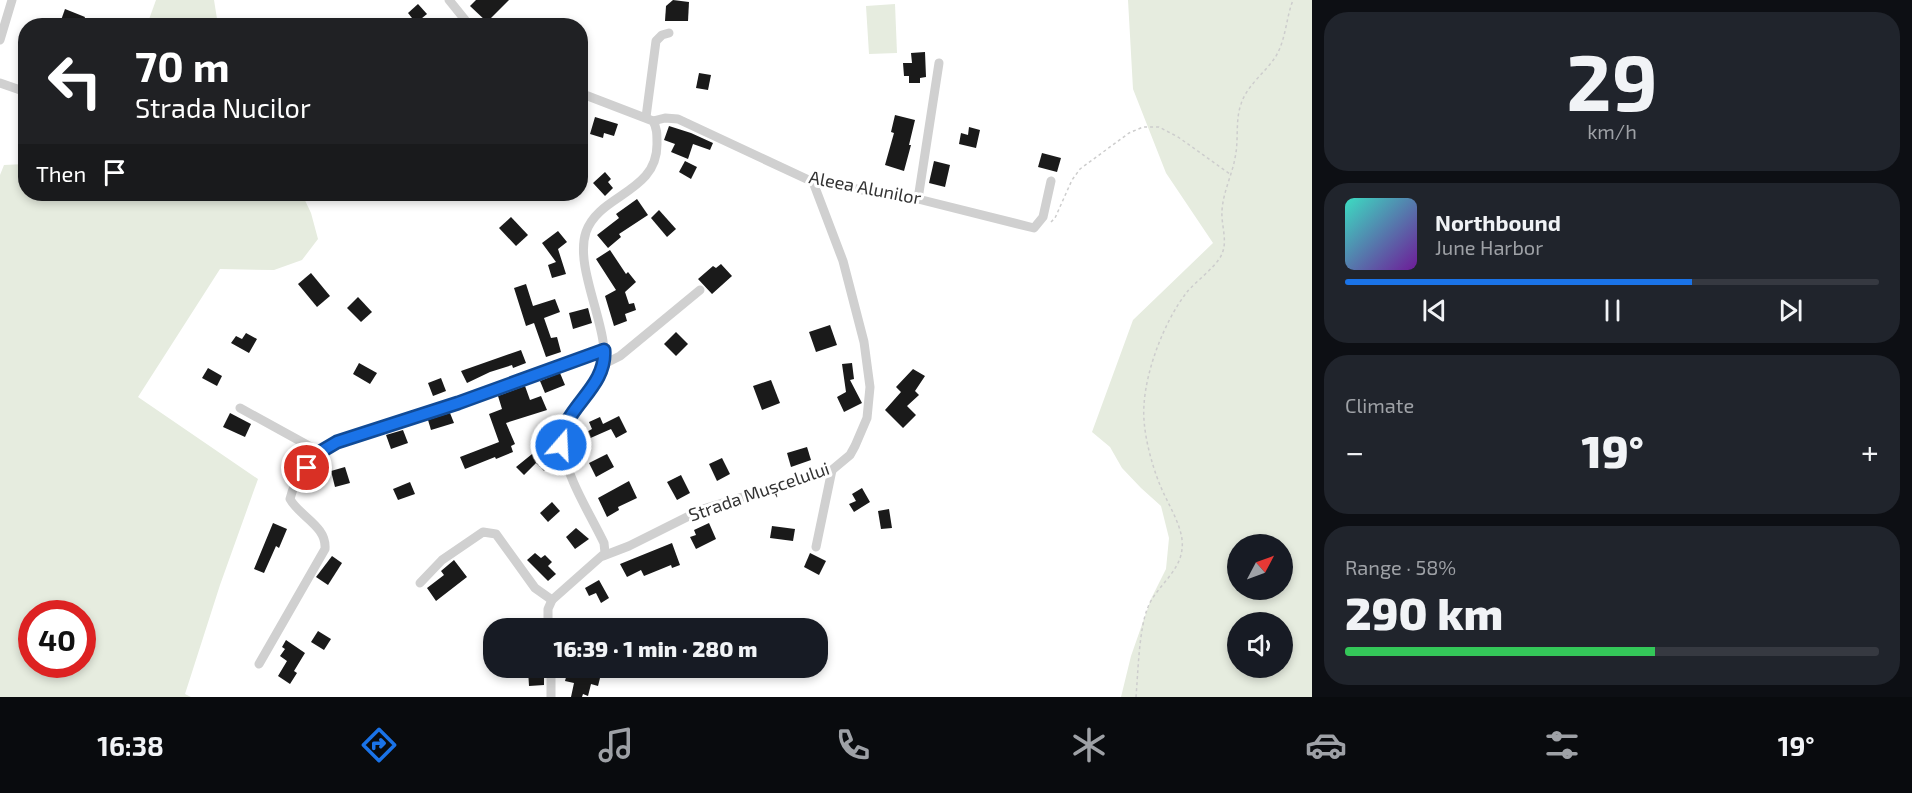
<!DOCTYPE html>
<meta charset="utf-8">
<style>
:root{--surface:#171b24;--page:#20242c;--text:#f1f3f6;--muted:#9ea1a6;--line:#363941;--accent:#1a73e8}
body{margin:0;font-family:"Exo 2",sans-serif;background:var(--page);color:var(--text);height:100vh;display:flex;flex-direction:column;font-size:22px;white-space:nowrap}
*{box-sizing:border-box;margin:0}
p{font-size:20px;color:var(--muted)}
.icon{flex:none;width:33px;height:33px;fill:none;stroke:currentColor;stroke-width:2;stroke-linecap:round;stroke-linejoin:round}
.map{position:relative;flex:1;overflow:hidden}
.sheet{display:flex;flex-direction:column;gap:12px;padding:12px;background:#0d0f14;width:600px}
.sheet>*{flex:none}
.banner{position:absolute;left:18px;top:18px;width:570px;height:183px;border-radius:24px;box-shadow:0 3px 9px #0003;background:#202124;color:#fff;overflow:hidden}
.needle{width:39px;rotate:49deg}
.tools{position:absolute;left:1227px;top:534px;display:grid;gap:12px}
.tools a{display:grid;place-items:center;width:66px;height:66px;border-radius:50%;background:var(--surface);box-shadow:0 3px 9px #0003;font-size:30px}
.speed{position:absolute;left:18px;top:600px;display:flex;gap:12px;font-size:30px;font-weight:700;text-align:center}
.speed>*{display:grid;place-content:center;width:78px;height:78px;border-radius:50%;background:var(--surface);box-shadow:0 3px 9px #0003;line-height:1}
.speed .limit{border:9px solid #d22;background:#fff;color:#111}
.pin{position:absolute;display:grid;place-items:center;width:51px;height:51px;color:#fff;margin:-26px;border:3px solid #fff;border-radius:50%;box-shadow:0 2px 6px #0007}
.me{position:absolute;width:66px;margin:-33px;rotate:19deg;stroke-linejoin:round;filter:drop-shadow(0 0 4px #0008)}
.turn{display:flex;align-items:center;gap:21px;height:126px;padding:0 18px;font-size:27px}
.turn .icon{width:78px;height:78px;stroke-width:2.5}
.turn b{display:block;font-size:42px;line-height:51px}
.then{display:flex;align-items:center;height:57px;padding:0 18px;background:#0003;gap:12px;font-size:22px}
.big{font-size:45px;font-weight:800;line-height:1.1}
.sheet .tile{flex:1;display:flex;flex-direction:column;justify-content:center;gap:9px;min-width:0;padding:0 21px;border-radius:24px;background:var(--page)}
.sheet .dial{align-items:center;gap:0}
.dial b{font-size:78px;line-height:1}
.song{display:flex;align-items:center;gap:18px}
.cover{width:72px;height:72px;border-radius:9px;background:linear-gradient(135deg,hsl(170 70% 55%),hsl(280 70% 35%))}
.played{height:6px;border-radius:3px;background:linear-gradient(90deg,var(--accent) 65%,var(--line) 65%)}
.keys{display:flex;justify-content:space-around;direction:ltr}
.heat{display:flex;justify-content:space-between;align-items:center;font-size:33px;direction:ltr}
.charge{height:9px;border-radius:4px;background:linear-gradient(90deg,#34c759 58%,var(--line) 0)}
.trip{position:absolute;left:483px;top:618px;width:345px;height:60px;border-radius:24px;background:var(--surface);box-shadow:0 3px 9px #0003;font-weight:800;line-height:60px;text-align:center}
.tabs{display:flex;height:96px;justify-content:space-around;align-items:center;background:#090b0e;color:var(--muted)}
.tabs .icon{width:42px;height:42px}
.tabs .current{color:var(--accent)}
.tabs b{font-size:27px;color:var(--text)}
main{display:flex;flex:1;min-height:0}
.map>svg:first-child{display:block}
.green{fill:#e6ecdf;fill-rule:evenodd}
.building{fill:#1a1a1a}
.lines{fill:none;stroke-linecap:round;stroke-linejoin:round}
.path{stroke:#cdcdcd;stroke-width:1.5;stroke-dasharray:3 3;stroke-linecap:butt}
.minor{stroke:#d0d0d0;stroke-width:9}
.route-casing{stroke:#114b97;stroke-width:15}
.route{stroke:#1a73e8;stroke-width:10}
.labels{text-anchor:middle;stroke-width:6;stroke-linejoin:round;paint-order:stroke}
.street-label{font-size:18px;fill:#333;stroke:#fff}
</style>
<main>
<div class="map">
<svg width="1312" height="697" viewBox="0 0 1312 697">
<rect width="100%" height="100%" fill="#fff"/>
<g class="green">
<polygon points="156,0 214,0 218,25 147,25"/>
<path d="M1128,0H1312V697H1121L1131,656L1151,599L1166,569L1169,538L1161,506L1141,488L1122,468L1110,447L1092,432L1133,320L1213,243L1166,173L1133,89ZM1238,544H1282V590H1238ZM1238,622H1282V668H1238Z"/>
<polygon points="895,4 897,53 869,54 866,6"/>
<path d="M25,164L26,194H302L311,213L318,239L302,260L274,270L220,269L138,397L258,479L220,585L185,694L191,697H0V175L4,165ZM32,614H82V664H32Z"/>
</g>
<g class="building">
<polygon points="476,0 509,0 487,22 470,6"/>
<polygon points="673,0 689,2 688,21 665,21 666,6"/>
<polygon points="418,4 427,14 416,23 408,13"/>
<polygon points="65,9 85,17 82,26 59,26"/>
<polygon points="925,52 926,77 920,78 920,83 909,83 909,76 904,76 903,63 912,63 911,53"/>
<polygon points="699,73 711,75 708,90 696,88"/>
<polygon points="895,115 915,120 909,145 911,145 904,171 885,165 894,133 891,132"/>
<polygon points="595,117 618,124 614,136 604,133 603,138 590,134"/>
<polygon points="669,126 691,133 713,143 710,150 693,144 688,159 671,152 675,144 664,140"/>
<polygon points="969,127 980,130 976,148 959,144 961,133 968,135"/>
<polygon points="1042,153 1061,158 1057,172 1038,167"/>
<polygon points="685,161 697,167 691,179 679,172"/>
<polygon points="934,161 950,165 945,187 929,183"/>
<polygon points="605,172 611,179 608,182 613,188 605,196 593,183"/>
<polygon points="637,199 648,215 619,234 621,237 608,248 597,235 619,218 616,214"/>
<polygon points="659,210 676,229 667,237 651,218"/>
<polygon points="511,217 528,235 516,246 499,228"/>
<polygon points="558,231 567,242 558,249 566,274 552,278 548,265 556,262 542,243"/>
<polygon points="610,250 626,274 628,272 636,282 625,292 629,304 634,303 636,310 625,314 627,321 614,326 605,296 616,290 596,259"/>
<polygon points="721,264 732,276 712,294 698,279 713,266 716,268"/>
<polygon points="311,273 330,296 317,307 298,284"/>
<polygon points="526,284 533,306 555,299 560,312 544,318 551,338 557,337 561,352 546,357 534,323 526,326 514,288"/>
<polygon points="358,297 372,312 361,322 347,308"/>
<polygon points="588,308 592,323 573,329 569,313"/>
<polygon points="830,325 837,345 816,352 809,332"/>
<polygon points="676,332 688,344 676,356 664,344"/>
<polygon points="246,333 257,339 249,353 231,343 236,336 242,339"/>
<polygon points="521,350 526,363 513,368 512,365 490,372 467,383 461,371"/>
<polygon points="359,363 377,373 370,384 353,374"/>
<polygon points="852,363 854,379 850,380 862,403 844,412 837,397 846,392 842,364"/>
<polygon points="208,368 222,376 217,386 202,378"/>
<polygon points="913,369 925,376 915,391 919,395 907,406 916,415 903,428 885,410 901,392 896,387"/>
<polygon points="560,373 565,385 545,393 540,381"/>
<polygon points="441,378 446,391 433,396 428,383"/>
<polygon points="771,380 780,403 762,410 753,386"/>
<polygon points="525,386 530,400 541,396 547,410 506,423 515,444 511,446 513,452 496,459 495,457 465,469 460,457 499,442 489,414 502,409 498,396"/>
<polygon points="230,413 251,424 245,437 223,427"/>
<polygon points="450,413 454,423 431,430 428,420"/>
<polygon points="619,416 627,432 616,438 611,429 586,440 583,434 592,429 589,422 600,417 603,424"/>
<polygon points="403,430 408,443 391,449 386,435"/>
<polygon points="807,447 811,460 791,467 787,453"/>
<polygon points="537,450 545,459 554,455 558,464 544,471 536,463 524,475 516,467"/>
<polygon points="607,454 614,467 596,477 589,463"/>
<polygon points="722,458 730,474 717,481 709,464"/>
<polygon points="345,467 350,483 335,487 331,471"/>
<polygon points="681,475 690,493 677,500 667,482"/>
<polygon points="629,481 637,498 618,507 619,510 607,517 598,498"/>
<polygon points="410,482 415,494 398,500 393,489"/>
<polygon points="862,488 870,502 854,512 849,504 856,501 852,494"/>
<polygon points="552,502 560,511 548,522 540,513"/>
<polygon points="889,509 892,528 881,529 878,511"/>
<polygon points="273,523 287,529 279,548 276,546 264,573 254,569"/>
<polygon points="709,523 716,539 696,549 690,537 696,535 694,530"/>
<polygon points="772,526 795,529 793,541 770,538"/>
<polygon points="576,528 589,539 575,549 566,537"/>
<polygon points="672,543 680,565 672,568 671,565 644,576 641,570 627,577 620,564"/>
<polygon points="535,553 541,558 545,555 552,562 548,566 556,574 548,581 527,560"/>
<polygon points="810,553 826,561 819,575 804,567"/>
<polygon points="332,556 342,563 328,585 316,577"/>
<polygon points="454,560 467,577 436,601 427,588 444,575 441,571"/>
<polygon points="599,580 609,598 601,603 596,593 589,596 585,588"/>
<polygon points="318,631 331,639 324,650 311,642"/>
<polygon points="286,640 305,653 294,671 297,673 290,684 278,676 287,661 280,656 285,649 282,647"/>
<polygon points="544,669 544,685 529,686 528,670"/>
<polygon points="568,670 600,678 598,686 591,684 588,696 583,694 582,697 571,697 574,683 565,681"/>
</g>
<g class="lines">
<g class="path">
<polyline points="1051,222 1055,218 1072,180 1080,169 1129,133 1143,127 1159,127 1178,137 1230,174"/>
<path d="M1136,697C1138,673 1139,628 1148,607C1156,587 1180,572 1182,549C1185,529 1167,503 1160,485C1151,463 1142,429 1144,405C1146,369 1165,320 1187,292C1196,281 1220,264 1223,251C1227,239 1221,223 1222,211C1223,192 1232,175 1235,158C1239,140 1235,121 1241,104C1247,85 1266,72 1276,56C1286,39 1286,18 1293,0"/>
</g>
<g class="minor">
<polyline points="449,0 470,26"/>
<polyline points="0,40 12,0"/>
<polyline points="0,83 26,92"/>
<polyline points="646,117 656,41 662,35 669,33"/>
<polyline points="653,121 665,118 678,119 813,182 918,199 1034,228 1043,217 1051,181"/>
<polyline points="918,199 939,63"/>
<polyline points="604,364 620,356 700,290"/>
<polyline points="240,408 320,452"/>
<polyline points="816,547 832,470"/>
<polyline points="603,556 629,546 703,509 832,470 850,455 855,446 867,418 870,387 864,342 843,261 813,182"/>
<polyline points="420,583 442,560 483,532 496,534 535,588 552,600"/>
<path d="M548,628V609L552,600L605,553L604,543C589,512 568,480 562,446C557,421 594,395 602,371C614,335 573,270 586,232C599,194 658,193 657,143C657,134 657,128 653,121L580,93"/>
<path d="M259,664L325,549C327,526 299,516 290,499C295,476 316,452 337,442L458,403L604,350"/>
<polyline points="551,668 551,697"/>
</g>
</g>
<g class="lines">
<g class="route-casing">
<path id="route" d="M307,468L320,452L337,442L458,403L604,350C607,389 561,408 561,445"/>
</g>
<use href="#route" class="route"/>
</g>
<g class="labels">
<g class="street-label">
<text transform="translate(865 188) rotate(11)" y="6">Aleea Alunilor</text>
<text transform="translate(759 492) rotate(-19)" y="6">Strada Mușcelului</text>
</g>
</g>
</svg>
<div class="tools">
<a><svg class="needle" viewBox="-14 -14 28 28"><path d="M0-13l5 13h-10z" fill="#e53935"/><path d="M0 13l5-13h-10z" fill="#9ea1a6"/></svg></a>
<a><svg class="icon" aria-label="sound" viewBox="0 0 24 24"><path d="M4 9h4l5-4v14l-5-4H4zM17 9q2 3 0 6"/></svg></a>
</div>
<div class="speed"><div class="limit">40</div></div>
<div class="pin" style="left:307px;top:468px;background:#d93025"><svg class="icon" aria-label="arrive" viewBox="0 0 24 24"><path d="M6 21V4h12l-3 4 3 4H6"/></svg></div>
<svg class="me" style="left:561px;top:445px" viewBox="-20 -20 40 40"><circle r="17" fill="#1a73e8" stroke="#fff" stroke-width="3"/><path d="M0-11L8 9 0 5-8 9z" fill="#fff"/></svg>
<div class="trip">16:39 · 1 min · 280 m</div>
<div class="banner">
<div class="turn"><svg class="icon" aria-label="left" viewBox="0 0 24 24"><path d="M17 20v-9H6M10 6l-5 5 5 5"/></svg><div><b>70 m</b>Strada Nucilor</div></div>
<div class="then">Then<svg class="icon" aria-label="arrive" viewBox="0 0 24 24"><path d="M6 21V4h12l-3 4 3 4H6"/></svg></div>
</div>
</div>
<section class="sheet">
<div class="tile dial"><b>29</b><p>km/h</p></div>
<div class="tile">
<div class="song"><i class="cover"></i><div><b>Northbound</b><p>June Harbor</p></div></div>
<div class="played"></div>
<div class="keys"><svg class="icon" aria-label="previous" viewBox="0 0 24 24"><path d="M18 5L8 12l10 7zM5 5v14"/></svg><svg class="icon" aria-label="pause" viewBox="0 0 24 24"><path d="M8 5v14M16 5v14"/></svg><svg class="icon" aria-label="next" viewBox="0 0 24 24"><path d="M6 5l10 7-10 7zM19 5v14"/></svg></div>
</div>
<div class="tile"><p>Climate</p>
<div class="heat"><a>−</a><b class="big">19°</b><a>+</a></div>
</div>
<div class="tile"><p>Range · 58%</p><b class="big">290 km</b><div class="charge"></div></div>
</section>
</main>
<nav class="tabs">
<b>16:38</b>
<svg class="icon current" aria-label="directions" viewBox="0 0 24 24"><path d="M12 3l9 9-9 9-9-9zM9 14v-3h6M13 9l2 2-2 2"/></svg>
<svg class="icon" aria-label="music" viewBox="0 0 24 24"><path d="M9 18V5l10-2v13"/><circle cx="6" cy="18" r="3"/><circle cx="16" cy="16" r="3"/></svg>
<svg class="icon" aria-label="phone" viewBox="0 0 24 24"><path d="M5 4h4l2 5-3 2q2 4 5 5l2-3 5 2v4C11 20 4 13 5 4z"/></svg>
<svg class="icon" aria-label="climate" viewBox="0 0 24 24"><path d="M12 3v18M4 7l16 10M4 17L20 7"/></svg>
<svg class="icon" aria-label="car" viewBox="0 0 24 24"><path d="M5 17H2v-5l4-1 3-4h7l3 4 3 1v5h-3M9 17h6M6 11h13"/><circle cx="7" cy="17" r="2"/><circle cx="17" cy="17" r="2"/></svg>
<svg class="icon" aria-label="filters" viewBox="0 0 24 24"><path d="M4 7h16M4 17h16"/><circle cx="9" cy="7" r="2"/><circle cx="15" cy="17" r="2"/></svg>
<b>19°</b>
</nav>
